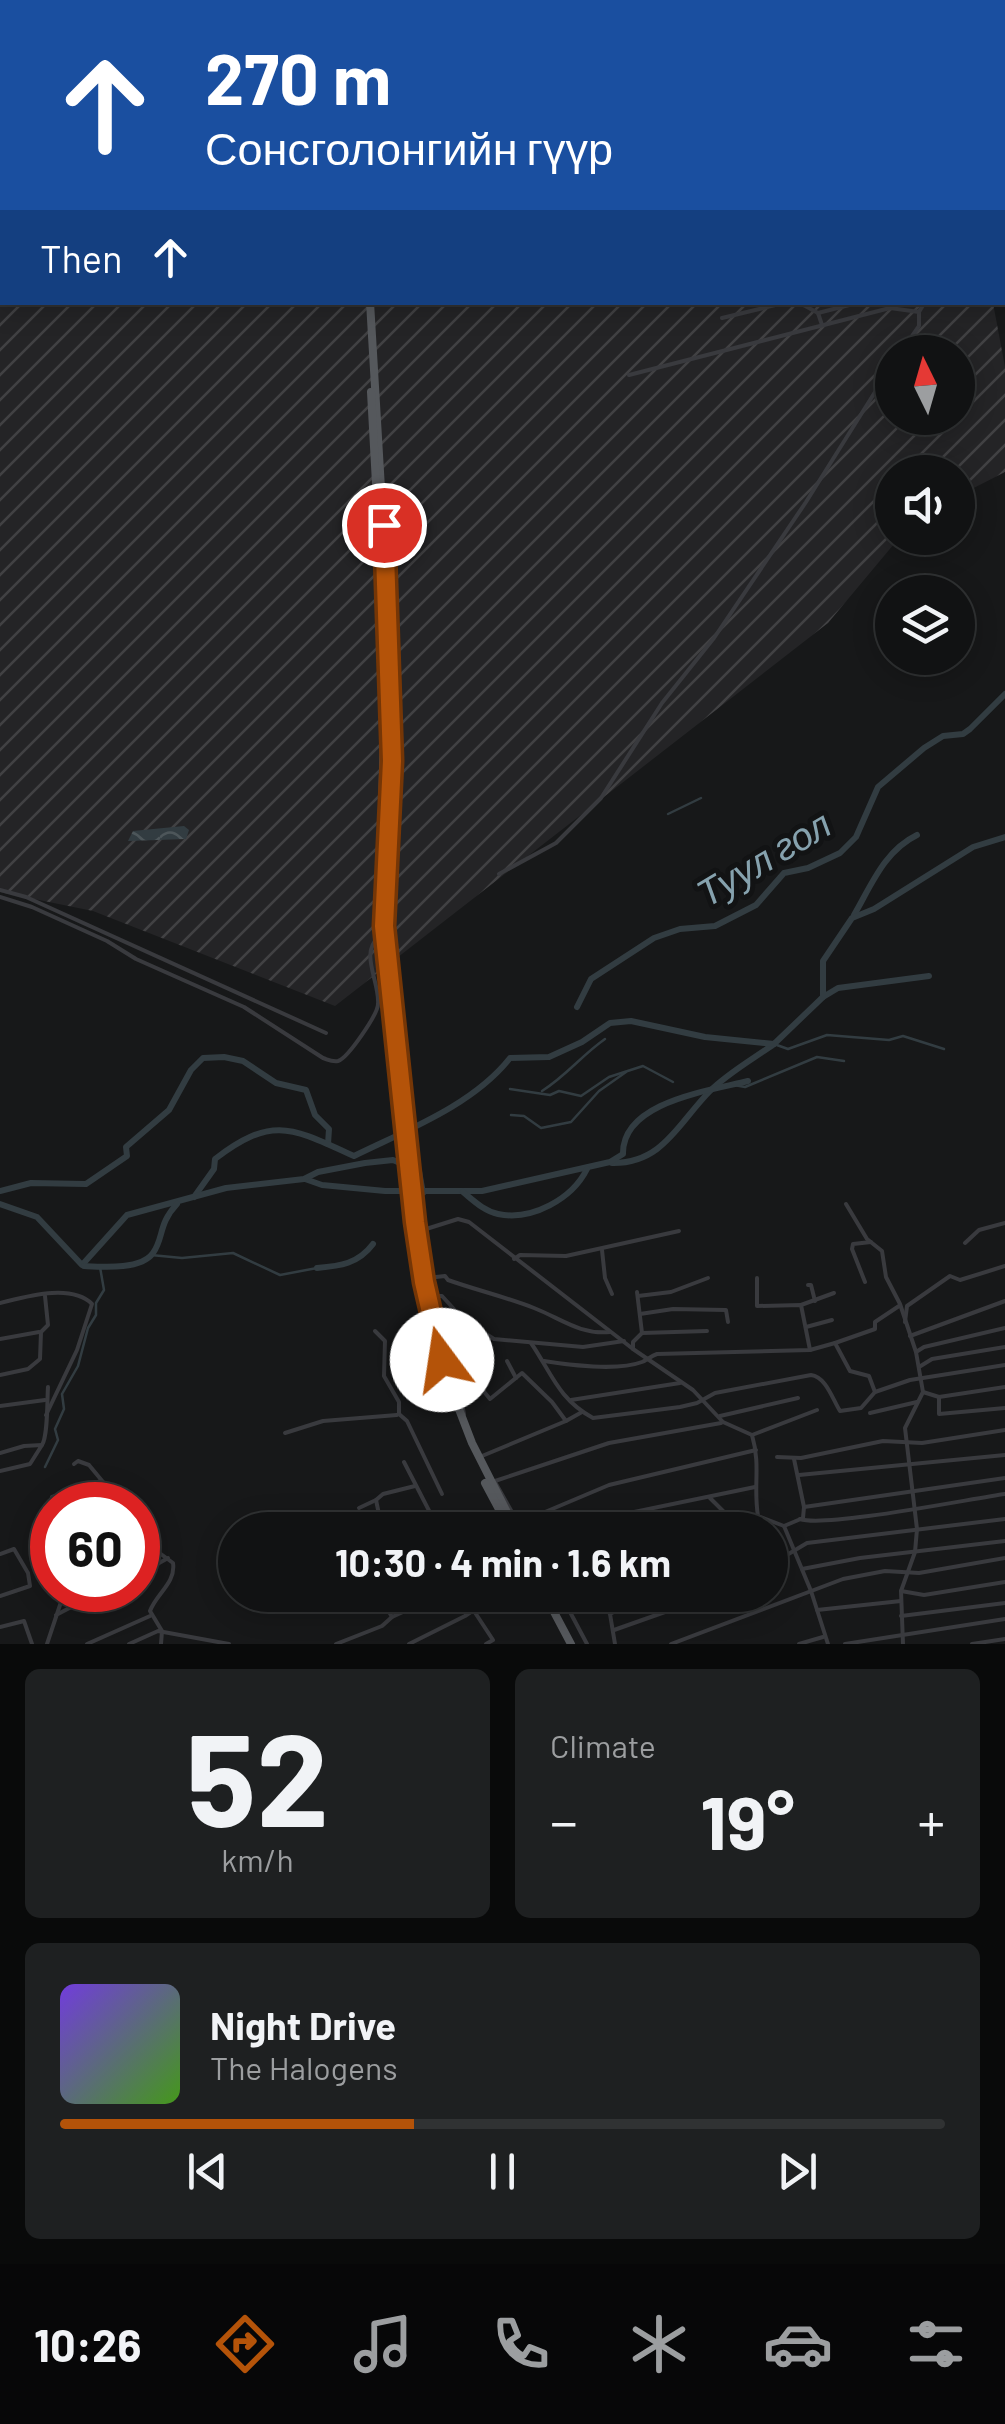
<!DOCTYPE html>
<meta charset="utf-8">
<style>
:root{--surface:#111213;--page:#1e2021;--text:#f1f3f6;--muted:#9c9ea0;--line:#303233;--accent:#b45309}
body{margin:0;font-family:Barlow,sans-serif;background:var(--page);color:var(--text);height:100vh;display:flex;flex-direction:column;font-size:38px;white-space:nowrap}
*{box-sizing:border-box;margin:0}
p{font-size:32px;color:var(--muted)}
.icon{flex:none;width:55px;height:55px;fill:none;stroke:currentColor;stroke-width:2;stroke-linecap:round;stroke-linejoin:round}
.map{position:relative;height:1644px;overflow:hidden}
.sheet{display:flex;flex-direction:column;gap:25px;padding:25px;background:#090a0a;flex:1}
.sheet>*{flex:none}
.guide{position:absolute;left:0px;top:0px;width:1005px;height:305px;box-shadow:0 5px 25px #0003,0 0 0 2px var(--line);background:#1a4fa0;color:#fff;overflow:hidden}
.needle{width:65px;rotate:355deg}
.buttons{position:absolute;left:875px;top:335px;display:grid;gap:20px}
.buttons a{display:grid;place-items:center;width:100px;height:100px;border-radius:50%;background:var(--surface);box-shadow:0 5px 25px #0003,0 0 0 2px var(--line);font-size:50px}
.speed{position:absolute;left:30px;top:1482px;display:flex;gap:20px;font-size:50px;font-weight:700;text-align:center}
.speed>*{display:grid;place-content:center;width:130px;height:130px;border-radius:50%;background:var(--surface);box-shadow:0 5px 25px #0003,0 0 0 2px var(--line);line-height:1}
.speed .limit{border:15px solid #d22;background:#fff;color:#111}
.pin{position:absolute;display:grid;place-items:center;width:85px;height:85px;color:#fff;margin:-42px;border:5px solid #fff;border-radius:50%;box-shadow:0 2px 10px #0007}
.me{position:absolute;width:110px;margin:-55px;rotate:346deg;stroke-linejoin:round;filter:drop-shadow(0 0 8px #0008)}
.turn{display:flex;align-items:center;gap:35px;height:210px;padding:0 40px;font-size:45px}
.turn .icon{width:130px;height:130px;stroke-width:2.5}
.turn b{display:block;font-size:70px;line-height:85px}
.then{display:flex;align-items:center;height:95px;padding:0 40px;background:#0003;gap:20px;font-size:38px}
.big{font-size:75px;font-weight:700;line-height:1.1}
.sheet .widget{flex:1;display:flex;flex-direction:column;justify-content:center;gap:15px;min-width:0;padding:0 35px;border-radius:15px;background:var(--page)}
.sheet .dial{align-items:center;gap:0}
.dial b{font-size:130px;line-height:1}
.song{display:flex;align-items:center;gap:30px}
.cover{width:120px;height:120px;border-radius:15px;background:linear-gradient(135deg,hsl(260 70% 55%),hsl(100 70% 35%))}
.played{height:10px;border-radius:5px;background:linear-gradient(90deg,var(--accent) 40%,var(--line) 40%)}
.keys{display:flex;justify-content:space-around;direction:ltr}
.heat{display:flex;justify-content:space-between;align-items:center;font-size:55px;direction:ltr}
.sheet .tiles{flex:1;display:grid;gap:25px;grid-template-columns:1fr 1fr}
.widget:last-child{grid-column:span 2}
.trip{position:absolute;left:218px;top:1512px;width:570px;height:100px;border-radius:50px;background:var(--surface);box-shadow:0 5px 25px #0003,0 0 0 2px var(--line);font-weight:700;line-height:100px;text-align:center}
.tab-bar{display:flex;height:160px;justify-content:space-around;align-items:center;background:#070708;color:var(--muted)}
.tab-bar .icon{width:70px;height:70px}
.tab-bar .selected{color:var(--accent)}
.tab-bar b{font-size:45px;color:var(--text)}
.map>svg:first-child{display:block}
.industrial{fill:url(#industrial-furrows);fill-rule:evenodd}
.water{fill:url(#water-waves)}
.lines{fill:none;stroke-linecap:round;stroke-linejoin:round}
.stream{stroke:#323c41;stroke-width:2.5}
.river{stroke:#323c41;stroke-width:6}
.minor{stroke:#393a3e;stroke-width:4}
.secondary{stroke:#474a4d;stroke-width:6}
.primary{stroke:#55585c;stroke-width:8}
.route-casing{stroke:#753606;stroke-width:25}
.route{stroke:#b45309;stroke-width:18}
.labels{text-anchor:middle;stroke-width:10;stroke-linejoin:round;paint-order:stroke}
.water-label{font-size:38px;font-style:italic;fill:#86a2ae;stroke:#121314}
</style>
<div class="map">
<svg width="1005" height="1644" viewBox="0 0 1005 1644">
<defs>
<pattern id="industrial-furrows" width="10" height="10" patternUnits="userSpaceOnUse" patternTransform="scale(2.5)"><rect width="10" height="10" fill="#242426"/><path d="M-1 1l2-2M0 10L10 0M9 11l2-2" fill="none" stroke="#414143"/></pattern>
<pattern id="water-waves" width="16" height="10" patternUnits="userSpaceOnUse" patternTransform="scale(2.5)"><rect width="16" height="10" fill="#323c41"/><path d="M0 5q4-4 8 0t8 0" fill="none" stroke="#4d565a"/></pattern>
</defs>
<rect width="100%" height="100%" fill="#171819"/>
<path class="industrial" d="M0,0H1005L1003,290L1002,2H2V302L993,303L1005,367V472L958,496V472H892V538H899L828,623L335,1006L93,911L0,892ZM892,352H958V418H892Z"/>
<polygon class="water" points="184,826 189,830 186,839 128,841 133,831"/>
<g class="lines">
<g class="stream">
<polyline points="668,814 701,798"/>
<polyline points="774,1044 788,1049 827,1035 889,1040 903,1036 944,1049"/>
<polyline points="734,1085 745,1087 817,1057 844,1061"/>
<polyline points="510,1089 550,1095 559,1091 581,1096 609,1077 643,1066 673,1082"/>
<path d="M542,1091C566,1076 582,1055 605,1039"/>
<polyline points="511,1115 524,1116 541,1128 571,1122 599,1091 626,1072"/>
<polyline points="151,1255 182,1258 233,1253 280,1275 317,1268"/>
<polyline points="45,1467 58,1440 55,1429 64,1409 62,1394 78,1366 88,1328 96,1315 96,1303 104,1290 100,1267"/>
</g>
<g class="river">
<path d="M854,915C871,886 884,851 917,835"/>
<polyline points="823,997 838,988 929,976"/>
<polyline points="577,1007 591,979 654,938 680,929 715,926 756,905 784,873 808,868 840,853 856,837 878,787 924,748 943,736 963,734 970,729 1005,694"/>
<path d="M612,1163C663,1164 679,1122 710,1091C728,1073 753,1059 774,1044"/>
<path d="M305,1179L322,1185L385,1191H482L610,1162L623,1154C622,1102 708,1091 748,1081"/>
<polyline points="0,1191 31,1183 86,1184 127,1156 126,1147 169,1110 191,1070 203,1058 224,1057 243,1061 276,1083 306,1090 315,1115 329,1129 328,1144"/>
<path d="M463,1192C474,1201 484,1211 498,1214C532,1221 572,1199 587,1169"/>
<path d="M194,1197L214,1169L215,1159C273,1114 294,1129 354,1156C407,1130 473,1105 510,1058L549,1057L582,1042L610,1023L631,1021L705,1037L774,1044L823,997V961L852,918L874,909L973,847L1005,837"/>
<polyline points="0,1204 37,1217 82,1265 127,1215 226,1188 304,1179 318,1172 365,1163 393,1160 419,1171 423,1193"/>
<path d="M84,1266C103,1267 141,1270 153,1253C164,1238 158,1224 177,1204"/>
<path d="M317,1268C340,1266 358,1264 373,1244"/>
</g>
<g class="minor">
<polyline points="114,2 133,0"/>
<polyline points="962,2 973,1"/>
<polyline points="1002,15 1005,15"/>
<polyline points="1002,153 1005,154"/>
<polyline points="1002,265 1005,264"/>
<polyline points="1002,285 1005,285"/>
<polyline points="798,302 818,313 822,325"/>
<polyline points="818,313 861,302"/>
<polyline points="722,318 788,302"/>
<polyline points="901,352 919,326 919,313"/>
<polyline points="629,375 890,308 919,312 925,302"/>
<polyline points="499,874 556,843 601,798 662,703 714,638 806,502 892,365"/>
<polyline points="0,890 26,897 326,1033"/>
<path d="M0,897L32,907L107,941L136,959L244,1007L323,1058C329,1060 332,1062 338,1061C348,1058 378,1014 378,1004C380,982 359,953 379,937"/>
<polyline points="846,1204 867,1239 882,1251 886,1277 900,1304 916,1352 923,1392 905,1428 917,1529 915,1552 901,1591 903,1644"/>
<polyline points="965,1243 979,1230 1005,1223"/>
<polyline points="602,1250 605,1278 612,1294"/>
<polyline points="514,1259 520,1255 566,1256 679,1231"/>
<path d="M427,1278L445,1276L448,1280C476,1290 506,1297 534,1308C560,1318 580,1335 610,1332"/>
<polyline points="757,1278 757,1306 801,1305 810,1350"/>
<polyline points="865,1282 852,1249 853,1244 871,1242"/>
<polyline points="808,1285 811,1285 815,1301"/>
<polyline points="431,1296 442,1296 464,1320 494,1339 583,1347 624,1341"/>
<polyline points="638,1296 671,1292 708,1278"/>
<path d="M0,1303C25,1297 71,1283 92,1304L77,1350L46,1415"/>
<polyline points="801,1305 834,1293"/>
<polyline points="640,1314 673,1309 726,1310 728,1322"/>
<polyline points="905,1322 907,1306 950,1276 960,1280 1005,1266"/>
<polyline points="806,1327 832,1320"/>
<polyline points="375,1331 385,1341 384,1376 399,1402 399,1414 407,1421 442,1494"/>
<polyline points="642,1333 707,1331"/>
<polyline points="910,1336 1005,1301"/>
<polyline points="0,1339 39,1332"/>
<path d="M531,1343C551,1372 558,1399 593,1418L680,1407L697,1403L715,1393L811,1375C826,1377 832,1398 840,1411L861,1408L875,1392L910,1380L1005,1365"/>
<polyline points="835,1343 875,1329 875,1322 899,1306"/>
<polyline points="633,1349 633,1342 642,1333 637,1292"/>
<polyline points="916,1352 924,1347 1005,1328"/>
<polyline points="507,1361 516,1378"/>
<path d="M544,1361C569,1365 618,1371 642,1362C647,1360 651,1356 657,1354L810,1350L835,1343L850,1371L869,1376L875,1392"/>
<polyline points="919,1367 932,1359 1005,1347"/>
<polyline points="0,1375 28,1369 40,1359 41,1332 48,1325 45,1296"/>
<polyline points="469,1385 481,1388 490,1399 522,1373 552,1402 566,1421"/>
<polyline points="923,1392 939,1397 1005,1387"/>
<polyline points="939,1397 939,1414 1005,1408"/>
<polyline points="571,1400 680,1383"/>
<polyline points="0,1406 45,1400"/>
<polyline points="870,1413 917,1402"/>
<path d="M464,1414L461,1398L472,1377L469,1371L458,1368C436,1324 424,1280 423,1230L458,1219L469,1222L633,1349L693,1390L723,1422L752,1435C761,1466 753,1486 758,1516L784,1526L811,1591L828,1644"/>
<polyline points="720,1416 798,1398"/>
<polyline points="285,1433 323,1421 397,1415"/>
<polyline points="752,1435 817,1410"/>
<path d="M42,1445C48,1436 47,1401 48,1387"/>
<polyline points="0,1453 24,1446 42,1445 30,1464 0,1471"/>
<polyline points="482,1456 566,1421 582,1412"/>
<polyline points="777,1457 801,1458 883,1441 922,1443 1005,1430"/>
<polyline points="404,1462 439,1530"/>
<polyline points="74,1464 78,1461 89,1465 122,1505"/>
<polyline points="799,1475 1005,1455"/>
<polyline points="495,1481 609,1443 721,1423"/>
<polyline points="495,1482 522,1530"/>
<polyline points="710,1498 742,1530"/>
<polyline points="804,1507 1005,1478"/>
<polyline points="359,1508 376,1500"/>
<path d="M800,1519C825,1528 969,1499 1005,1494"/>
<polyline points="519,1523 609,1485 756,1450"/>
<polyline points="138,1526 141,1538"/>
<polyline points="784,1526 803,1518 804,1507 794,1459"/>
<polyline points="52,1527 48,1514 52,1497 101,1481"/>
<polyline points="361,1530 380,1519 376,1500 383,1494 415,1486"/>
<polyline points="547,1530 755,1487"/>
<polyline points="754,1530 768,1523"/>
<polyline points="52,1533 46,1548 52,1559"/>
<path d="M138,1537L173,1563C176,1583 156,1594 150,1611L162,1631L161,1644"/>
<polyline points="0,1554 14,1549 28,1573 30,1586 0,1596"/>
<polyline points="770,1565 807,1543 1005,1519"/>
<polyline points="802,1569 860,1558 1005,1541"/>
<polyline points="138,1575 168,1558"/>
<polyline points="901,1591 924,1595 1005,1582"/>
<polyline points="561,1595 587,1644"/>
<polyline points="600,1595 610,1614 615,1644"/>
<polyline points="382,1600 392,1617"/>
<polyline points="365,1606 389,1595"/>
<polyline points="817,1610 901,1601"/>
<polyline points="474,1611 493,1640 486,1644"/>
<polyline points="610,1614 644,1595"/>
<polyline points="56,1615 104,1590"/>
<polyline points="901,1616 1005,1603"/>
<polyline points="0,1627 24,1621 32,1644"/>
<polyline points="614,1630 713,1595"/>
<polyline points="47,1644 65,1590"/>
<polyline points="87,1644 150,1616"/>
<polyline points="129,1644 158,1631 229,1644"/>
<polyline points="336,1644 382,1626 392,1617 440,1595"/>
<polyline points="409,1644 465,1616 496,1595"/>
<polyline points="671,1644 843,1579 885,1571 919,1573 1005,1558"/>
<polyline points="799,1644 823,1637"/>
<polyline points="845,1644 1005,1619"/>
<polyline points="972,1644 1005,1639"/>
</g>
<polyline class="secondary" points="1002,113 1005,113"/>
<g class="primary">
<polyline points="346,0 346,2"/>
<polyline points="352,0 352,2"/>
<polyline points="370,302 390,641 391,761 385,927 415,1221 426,1297 447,1378 472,1443 516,1530"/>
<polyline points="371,392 379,538"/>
<polyline points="385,701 379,908 388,1012"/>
<polyline points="390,1036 413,1240"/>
<polyline points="485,1483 509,1528"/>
<polyline points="545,1595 571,1644"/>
</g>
</g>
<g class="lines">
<g class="route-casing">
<polyline id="route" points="384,525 392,761 384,926 415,1222 424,1282 442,1360"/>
</g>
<use href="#route" class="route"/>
</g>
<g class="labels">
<g class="water-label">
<text transform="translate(764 859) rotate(-31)" y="13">Туул гол</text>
</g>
</g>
</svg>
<div class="buttons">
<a><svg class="needle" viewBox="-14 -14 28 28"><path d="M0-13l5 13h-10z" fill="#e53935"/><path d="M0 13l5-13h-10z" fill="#9c9ea0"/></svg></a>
<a><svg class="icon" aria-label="sound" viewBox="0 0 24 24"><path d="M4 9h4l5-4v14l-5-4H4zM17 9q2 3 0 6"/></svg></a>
<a><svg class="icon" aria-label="layers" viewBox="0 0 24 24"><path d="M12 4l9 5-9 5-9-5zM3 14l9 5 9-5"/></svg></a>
</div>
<div class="speed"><div class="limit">60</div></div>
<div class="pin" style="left:384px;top:525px;background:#d93025"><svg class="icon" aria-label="arrive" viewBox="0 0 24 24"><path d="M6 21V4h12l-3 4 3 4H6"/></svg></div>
<svg class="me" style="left:442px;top:1360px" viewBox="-20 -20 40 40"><circle r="19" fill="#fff"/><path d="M0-13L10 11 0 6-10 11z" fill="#b45309"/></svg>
<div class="trip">10:30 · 4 min · 1.6 km</div>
<div class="guide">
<div class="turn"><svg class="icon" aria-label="ahead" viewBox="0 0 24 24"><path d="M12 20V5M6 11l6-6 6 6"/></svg><div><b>270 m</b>Сонсголонгийн гүүр</div></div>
<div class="then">Then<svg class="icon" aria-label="ahead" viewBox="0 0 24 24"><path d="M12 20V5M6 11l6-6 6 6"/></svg></div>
</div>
</div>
<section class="sheet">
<div class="tiles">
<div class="widget dial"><b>52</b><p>km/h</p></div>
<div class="widget"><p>Climate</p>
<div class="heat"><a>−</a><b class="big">19°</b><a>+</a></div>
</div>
<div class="widget">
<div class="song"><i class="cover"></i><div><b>Night Drive</b><p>The Halogens</p></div></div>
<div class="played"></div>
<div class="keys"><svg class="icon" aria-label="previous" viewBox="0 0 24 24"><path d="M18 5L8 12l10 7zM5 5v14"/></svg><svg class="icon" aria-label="pause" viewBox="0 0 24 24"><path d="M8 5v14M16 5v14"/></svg><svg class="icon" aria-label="next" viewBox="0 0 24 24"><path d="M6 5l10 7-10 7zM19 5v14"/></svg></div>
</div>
</div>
</section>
<nav class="tab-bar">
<b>10:26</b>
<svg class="icon selected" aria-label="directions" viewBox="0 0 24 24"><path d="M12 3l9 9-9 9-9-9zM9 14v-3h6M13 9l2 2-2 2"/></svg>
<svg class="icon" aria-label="music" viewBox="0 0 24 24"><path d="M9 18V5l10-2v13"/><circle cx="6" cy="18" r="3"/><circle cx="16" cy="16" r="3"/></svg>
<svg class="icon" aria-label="phone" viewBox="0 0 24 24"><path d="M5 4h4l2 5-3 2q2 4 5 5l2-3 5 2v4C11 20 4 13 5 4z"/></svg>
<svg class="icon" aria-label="climate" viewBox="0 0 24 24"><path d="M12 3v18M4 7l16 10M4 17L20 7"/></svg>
<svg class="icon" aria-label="car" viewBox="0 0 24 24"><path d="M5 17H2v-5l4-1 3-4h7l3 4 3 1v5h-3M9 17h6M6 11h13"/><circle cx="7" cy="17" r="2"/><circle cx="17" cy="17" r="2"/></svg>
<svg class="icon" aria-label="filters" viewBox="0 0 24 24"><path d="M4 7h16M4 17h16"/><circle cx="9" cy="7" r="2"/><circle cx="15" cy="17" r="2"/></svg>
</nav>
